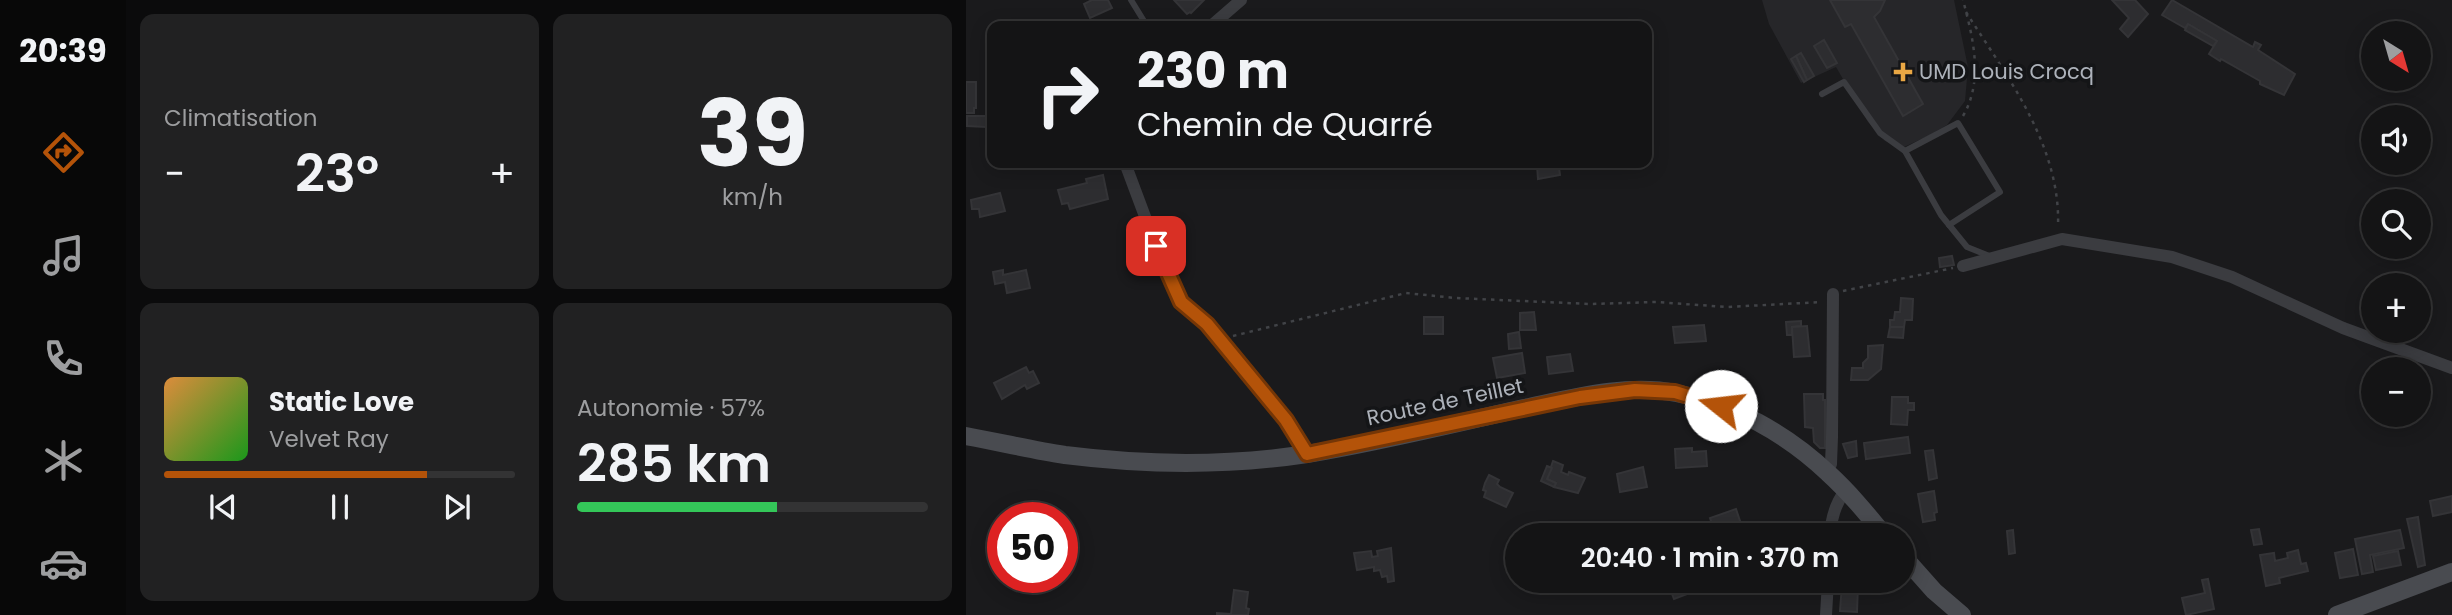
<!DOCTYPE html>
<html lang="fr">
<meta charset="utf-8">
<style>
:root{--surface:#141415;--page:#212122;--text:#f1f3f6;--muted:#9d9ea0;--line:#333334;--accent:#b45309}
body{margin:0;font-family:Poppins,sans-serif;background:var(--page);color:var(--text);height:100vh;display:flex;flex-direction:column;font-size:26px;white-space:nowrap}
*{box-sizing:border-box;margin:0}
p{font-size:23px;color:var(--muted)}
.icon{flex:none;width:38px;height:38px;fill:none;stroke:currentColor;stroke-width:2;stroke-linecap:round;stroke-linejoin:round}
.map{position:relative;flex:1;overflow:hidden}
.side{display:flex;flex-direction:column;gap:14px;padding:14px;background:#0b0b0c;width:840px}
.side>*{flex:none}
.banner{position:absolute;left:21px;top:21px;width:665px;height:147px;border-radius:14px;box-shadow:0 4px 18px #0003,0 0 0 2px var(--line);background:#141415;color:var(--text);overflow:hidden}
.needle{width:46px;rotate:143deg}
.tools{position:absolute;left:1395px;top:21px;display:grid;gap:14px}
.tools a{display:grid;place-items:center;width:70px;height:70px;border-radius:50%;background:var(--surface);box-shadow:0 4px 18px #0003,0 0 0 2px var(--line);font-size:35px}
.speed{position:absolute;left:21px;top:502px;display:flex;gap:14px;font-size:35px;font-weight:700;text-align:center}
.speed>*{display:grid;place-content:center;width:91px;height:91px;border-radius:50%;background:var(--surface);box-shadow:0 4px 18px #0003,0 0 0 2px var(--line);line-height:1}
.speed .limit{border:10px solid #d22;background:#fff;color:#111}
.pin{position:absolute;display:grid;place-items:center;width:60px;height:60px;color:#fff;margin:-30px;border-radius:14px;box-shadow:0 4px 10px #0006}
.me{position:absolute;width:77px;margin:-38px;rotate:286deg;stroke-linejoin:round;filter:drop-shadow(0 0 5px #0008)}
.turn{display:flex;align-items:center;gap:24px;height:147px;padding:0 35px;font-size:32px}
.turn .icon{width:91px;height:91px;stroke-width:2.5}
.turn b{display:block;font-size:49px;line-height:60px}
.big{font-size:52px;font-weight:600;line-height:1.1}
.side .tile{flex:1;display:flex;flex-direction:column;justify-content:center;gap:10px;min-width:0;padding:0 24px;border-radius:14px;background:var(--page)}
.side .dial{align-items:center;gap:0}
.dial b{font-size:91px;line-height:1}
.song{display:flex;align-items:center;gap:21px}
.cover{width:84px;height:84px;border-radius:10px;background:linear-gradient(135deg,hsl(30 70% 55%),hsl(120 70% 35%))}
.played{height:7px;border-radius:4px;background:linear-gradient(90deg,var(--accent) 75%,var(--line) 75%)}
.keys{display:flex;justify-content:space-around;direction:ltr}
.heat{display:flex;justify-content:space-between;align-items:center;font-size:38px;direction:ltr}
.charge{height:10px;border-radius:5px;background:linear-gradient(90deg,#34c759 57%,var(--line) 0)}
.side .tiles{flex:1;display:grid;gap:14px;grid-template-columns:repeat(2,1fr)}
.trip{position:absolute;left:539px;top:523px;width:410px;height:70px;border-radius:35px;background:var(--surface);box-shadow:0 4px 18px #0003,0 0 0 2px var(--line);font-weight:600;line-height:70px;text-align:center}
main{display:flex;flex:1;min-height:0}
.dock{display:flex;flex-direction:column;width:126px;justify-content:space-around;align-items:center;background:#080808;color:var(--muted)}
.dock .icon{width:49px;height:49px}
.dock .current{color:var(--accent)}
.dock b{font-size:32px;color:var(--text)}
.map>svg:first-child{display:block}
.built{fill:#262629}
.building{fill:#2d2d30;stroke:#343437;stroke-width:2}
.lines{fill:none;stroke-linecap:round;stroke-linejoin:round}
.path{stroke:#414347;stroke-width:2.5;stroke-dasharray:3.5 5;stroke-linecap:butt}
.service{stroke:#3b3c40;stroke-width:6}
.minor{stroke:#3b3c40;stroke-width:12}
.secondary{stroke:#494b50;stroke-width:18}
.route-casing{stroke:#753606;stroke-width:18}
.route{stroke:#b45309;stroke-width:12}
.poi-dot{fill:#e9a744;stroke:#141517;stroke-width:2.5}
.labels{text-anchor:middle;stroke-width:7;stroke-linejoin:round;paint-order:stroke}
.poi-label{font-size:21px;fill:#adb2ba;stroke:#141517;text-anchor:start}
.street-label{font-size:21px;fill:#adb2ba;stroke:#141517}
</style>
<main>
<nav class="dock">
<b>20:39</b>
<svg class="icon current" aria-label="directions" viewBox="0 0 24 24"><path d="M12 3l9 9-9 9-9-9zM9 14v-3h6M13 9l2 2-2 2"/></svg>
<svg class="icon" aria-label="music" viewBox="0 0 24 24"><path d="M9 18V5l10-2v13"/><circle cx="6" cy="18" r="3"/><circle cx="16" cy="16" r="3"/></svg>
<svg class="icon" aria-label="phone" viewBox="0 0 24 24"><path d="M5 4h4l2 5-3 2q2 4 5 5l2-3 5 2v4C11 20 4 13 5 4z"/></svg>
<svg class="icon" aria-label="climate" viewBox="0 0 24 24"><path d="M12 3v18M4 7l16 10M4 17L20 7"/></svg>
<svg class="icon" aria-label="car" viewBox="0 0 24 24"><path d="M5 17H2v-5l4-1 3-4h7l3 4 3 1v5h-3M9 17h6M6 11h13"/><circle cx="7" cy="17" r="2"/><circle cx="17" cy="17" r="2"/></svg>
</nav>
<section class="side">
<div class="tiles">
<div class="tile"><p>Climatisation</p>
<div class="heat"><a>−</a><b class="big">23°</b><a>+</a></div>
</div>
<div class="tile dial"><b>39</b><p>km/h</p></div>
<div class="tile">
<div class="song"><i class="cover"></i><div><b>Static Love</b><p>Velvet Ray</p></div></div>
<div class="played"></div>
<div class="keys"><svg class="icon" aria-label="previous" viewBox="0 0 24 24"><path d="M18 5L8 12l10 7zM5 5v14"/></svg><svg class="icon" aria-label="pause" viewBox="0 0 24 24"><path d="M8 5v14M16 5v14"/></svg><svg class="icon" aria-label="next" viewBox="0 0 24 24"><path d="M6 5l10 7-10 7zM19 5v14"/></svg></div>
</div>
<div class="tile"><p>Autonomie · 57%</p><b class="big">285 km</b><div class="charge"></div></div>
</div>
</section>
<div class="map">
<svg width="1486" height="615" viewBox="0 0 1486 615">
<rect width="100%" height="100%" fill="#1a1a1c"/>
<polygon class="built" points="796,0 988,0 1002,67 999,101 981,125 964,135 936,148 919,141 902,122 870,67 835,83 803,24"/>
<g class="building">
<polygon points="126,0 142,0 146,8 124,18 118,4"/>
<polygon points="208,0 238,0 225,13 224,12 221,14"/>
<polygon points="864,0 919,0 914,11 908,17 957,104 937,116 885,24 879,27"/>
<polygon points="1146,0 1169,0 1182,14 1162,37 1154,29 1163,18"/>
<polygon points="1206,0 1287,47 1289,42 1295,45 1292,50 1329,74 1318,95 1294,84 1294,81 1255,59 1254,61 1243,54 1251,41 1222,24 1219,28 1196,15"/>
<polygon points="1222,24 1251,41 1247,46 1219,30"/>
<polygon points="858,40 871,63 861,68 848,46"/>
<polygon points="835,53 848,76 841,80 830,56"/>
<polygon points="830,56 841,80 838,82 825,59"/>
<polygon points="0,82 10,82 10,108 8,108 8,113 0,113"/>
<polygon points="1,116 21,116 20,127 1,126"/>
<polygon points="596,163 597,167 593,168 594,175 572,179 571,165"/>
<polygon points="137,175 142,199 104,209 102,203 96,204 92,190 121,183 120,179"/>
<polygon points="34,193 39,211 14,217 13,209 6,209 5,200"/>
<polygon points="986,256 988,265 974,267 973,258"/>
<polygon points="37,270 37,275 60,270 64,288 41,293 39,282 29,284 27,272"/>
<polygon points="935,298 947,299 946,320 939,320 938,327 924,327 924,320 928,320 929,312 934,312"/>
<polygon points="568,312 570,330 554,330 554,313"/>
<rect x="458" y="317" width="19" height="17"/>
<polygon points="835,321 835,326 826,327 826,335 821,335 820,322"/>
<polygon points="738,325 740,341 709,343 707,327"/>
<polygon points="841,326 844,356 828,357 826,327"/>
<polygon points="924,327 938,327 937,338 922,337"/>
<polygon points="553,332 555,348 543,349 542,334"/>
<polygon points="917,345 915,369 902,380 885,380 886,368 897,368 897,363 902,358 902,346"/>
<polygon points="556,353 559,373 531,378 527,358"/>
<polygon points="604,354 607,371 583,374 581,357"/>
<polygon points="60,367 63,373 67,371 73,383 61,389 59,385 36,399 28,383"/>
<polygon points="838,394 857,394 857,400 859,400 859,448 854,448 848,442 847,428 839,427"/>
<polygon points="926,397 942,397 942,403 948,403 948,410 942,410 941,425 925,424"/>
<polygon points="942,437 944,453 900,459 898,443"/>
<polygon points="890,441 891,456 882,458 877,444"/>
<polygon points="726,448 726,452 740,451 741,466 710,468 709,449"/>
<polygon points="967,450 971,478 963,480 959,451"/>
<polygon points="587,461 597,465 595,472 602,475 603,472 619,478 612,493 588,487 590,483 581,479"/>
<polygon points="581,466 586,468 581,479 590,483 588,487 575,481"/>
<polygon points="677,467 681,487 654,492 651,474"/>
<polygon points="523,475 533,480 531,484 534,487 547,493 540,507 518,497 520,491 517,490 519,483"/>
<polygon points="968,491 971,512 968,513 969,520 957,522 952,494"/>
<polygon points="1486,496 1486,512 1467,516 1464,501"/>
<polygon points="770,509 775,524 749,533 744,518"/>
<polygon points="1452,517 1459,565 1452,567 1441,519"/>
<polygon points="1293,529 1296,544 1288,545 1285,530"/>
<polygon points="1047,530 1049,553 1043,554 1041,531"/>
<polygon points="1434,530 1438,548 1404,555 1407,572 1396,574 1389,539"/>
<polygon points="425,548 428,581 422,582 421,576 416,577 414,570 408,571 408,567 391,570 388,553 405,551 406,557 412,556 411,551"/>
<polygon points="1387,549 1392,575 1374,578 1369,553"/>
<polygon points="1332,550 1335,564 1340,563 1342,571 1313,578 1314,583 1300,586 1294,555 1308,553 1309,561 1322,558 1321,553"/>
<polygon points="1432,551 1435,565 1410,570 1407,556"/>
<polygon points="1242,579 1248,609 1220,615 1216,598 1239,593 1236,580"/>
<polygon points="701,581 720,581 724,593 708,599"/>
<polygon points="876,585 892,586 891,612 874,611"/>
<polygon points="268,590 282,592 280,608 283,609 282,615 251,615 251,613 265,614"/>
</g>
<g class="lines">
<g class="path">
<path d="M1000,12C1042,78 1095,146 1092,227"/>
<path d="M997,116C1018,80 1007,38 997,0"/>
<polyline points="877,291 987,268"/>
<polyline points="267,336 440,293 489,298 624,304 690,302 761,307 856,302"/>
</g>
<g class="service">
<polyline points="165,0 181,26"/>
<polyline points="856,94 878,82 914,133 939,151 975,215 1001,247 1026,257"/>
<polyline points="939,151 992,123 1034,192 983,225"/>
</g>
<g class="minor">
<polyline points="245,26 275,0"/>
<polyline points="159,163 190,246 215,302 241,324 320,420 341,454"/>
<polyline points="997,266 1096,239 1206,257 1266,277 1377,328 1486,368"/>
<polyline points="861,472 865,464 866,437 867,294"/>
<path d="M864,536C865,520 869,504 879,491"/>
<polyline points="860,615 862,581"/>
</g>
<g class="secondary">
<path d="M0,436C33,442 66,450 99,455C178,465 262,466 341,454C414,442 486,424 558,408C606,398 661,383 710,393C766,403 821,434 862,473C883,492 901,514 919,536"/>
<polyline points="936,555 968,591 996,615"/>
<polyline points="1371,615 1486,572"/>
</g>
</g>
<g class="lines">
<g class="route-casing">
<polyline id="route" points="190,246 215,302 241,324 320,420 341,454 614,397 669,390 709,392 755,406"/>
</g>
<use href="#route" class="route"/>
</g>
<path class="poi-dot" d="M933.5 61.5h7v7h7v7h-7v7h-7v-7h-7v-7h7z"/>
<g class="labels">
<g class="poi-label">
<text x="953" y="79">UMD Louis Crocq</text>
</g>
<g class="street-label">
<text transform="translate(479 402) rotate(-12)" y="7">Route de Teillet</text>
</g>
</g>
</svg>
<div class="tools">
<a><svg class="needle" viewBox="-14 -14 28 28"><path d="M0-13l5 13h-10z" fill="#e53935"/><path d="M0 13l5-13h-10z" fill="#9d9ea0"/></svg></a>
<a><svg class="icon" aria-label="sound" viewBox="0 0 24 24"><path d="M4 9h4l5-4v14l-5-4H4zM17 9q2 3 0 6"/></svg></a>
<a><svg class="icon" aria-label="search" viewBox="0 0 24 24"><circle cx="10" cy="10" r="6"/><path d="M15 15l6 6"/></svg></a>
<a>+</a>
<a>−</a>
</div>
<div class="speed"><div class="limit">50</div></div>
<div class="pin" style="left:190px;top:246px;background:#d93025"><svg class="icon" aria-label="arrive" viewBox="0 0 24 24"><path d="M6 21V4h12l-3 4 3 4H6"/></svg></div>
<svg class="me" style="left:755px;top:406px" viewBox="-20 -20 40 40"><circle r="19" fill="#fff"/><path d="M0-13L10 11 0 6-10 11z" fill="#b45309"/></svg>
<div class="trip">20:40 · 1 min · 370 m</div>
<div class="banner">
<div class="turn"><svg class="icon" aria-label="right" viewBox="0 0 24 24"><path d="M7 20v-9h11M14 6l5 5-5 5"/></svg><div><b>230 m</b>Chemin de Quarré</div></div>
</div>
</div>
</main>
